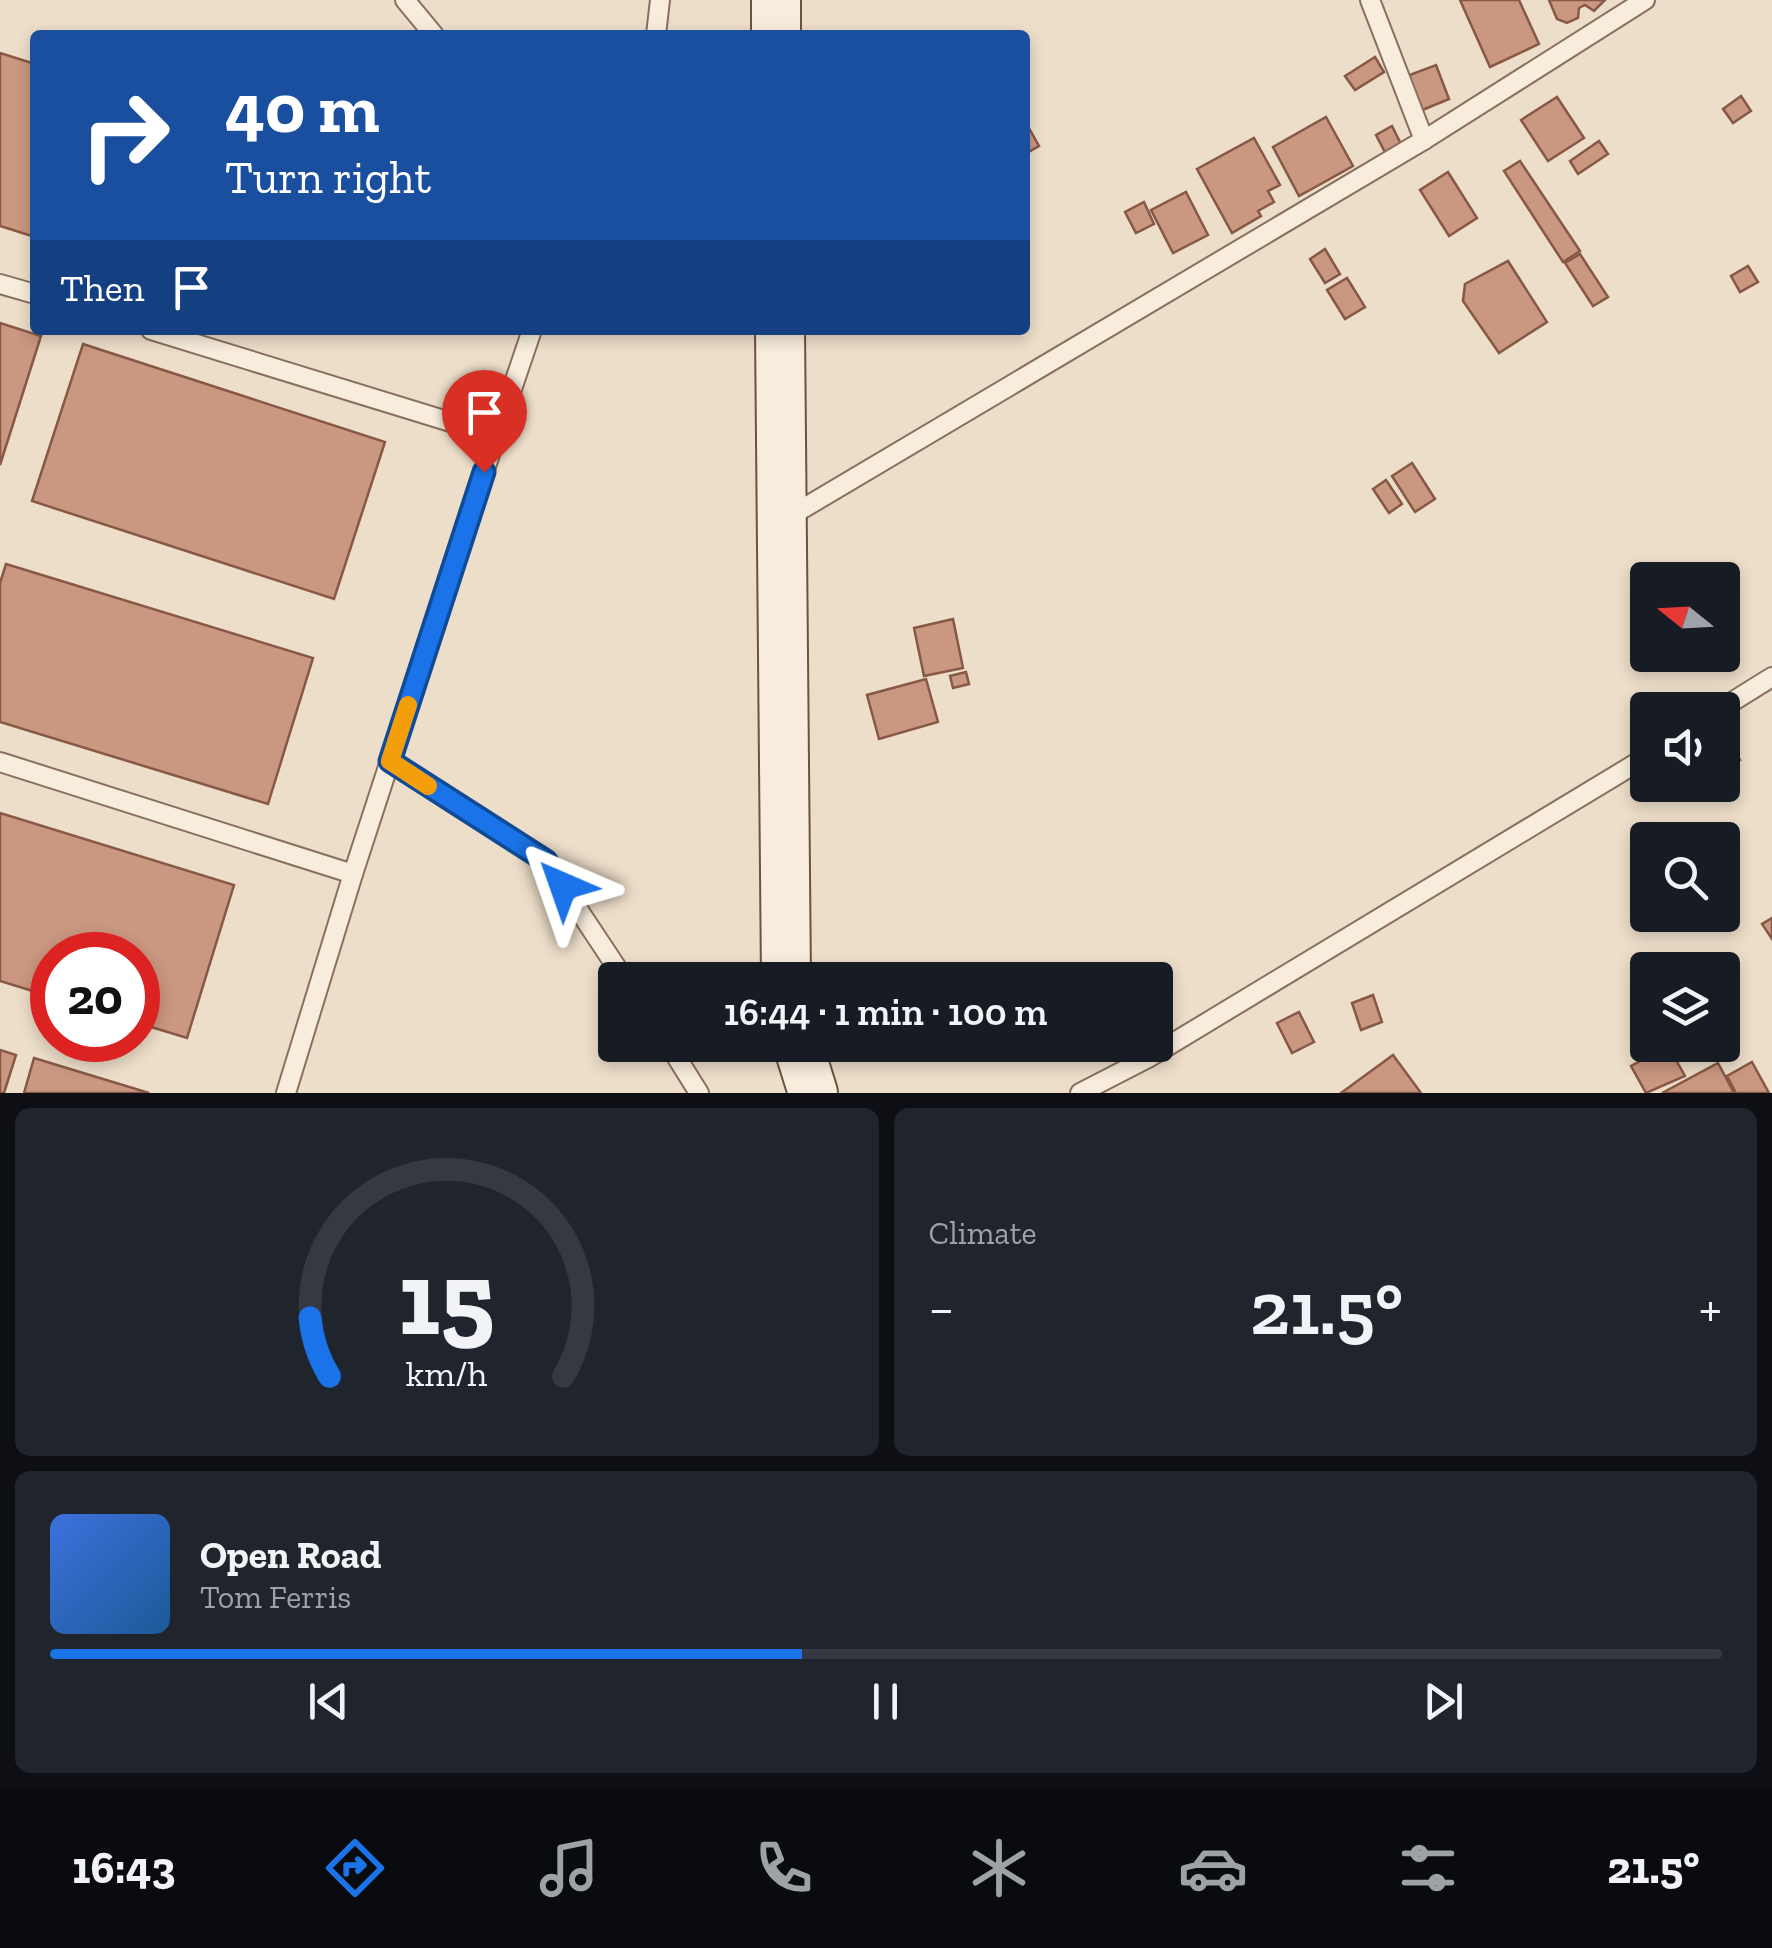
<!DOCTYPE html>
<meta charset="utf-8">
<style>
:root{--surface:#171b24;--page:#20242c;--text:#f1f3f6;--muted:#9ea1a6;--line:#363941;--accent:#1a73e8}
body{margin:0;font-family:"Zilla Slab",serif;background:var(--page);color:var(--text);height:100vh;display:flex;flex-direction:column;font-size:38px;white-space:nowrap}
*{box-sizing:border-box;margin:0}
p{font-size:32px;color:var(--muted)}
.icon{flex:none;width:55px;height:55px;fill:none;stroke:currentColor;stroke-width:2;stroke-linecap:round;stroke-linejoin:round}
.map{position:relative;height:1093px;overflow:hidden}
.details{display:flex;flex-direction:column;gap:15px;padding:15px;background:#0d0f14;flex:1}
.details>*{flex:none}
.hud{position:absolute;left:30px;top:30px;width:1000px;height:305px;border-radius:10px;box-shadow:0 5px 15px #0003;background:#1a4fa0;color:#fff;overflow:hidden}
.needle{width:65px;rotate:288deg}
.buttons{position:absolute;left:1630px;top:562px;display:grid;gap:20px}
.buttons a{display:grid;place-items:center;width:110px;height:110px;border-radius:10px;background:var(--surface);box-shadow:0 5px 15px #0003;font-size:50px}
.speed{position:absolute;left:30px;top:932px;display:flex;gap:20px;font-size:50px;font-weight:700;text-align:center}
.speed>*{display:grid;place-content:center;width:130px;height:130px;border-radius:50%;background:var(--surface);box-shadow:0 5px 15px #0003;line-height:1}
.speed .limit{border:15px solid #d22;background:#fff;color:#111}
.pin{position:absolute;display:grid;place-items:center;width:85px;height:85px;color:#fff;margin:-102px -42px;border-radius:50% 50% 50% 0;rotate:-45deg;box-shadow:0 0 10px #0007}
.pin .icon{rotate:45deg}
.me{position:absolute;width:110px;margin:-55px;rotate:317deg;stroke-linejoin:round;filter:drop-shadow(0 0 8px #0008)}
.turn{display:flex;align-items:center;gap:35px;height:210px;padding:0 30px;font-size:45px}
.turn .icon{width:130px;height:130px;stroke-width:2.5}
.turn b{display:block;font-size:70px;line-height:85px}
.then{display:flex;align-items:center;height:95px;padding:0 30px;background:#0003;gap:20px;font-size:38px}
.big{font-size:75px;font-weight:600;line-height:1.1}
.details .widget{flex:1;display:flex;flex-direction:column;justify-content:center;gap:15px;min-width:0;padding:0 35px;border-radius:15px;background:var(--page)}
.details .dial{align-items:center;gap:0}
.dial svg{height:260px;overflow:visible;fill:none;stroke:var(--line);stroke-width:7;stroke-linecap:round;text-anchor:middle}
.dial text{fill:var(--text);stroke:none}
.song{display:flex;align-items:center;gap:30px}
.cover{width:120px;height:120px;border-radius:15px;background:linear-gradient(135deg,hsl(220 70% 55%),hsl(210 70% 35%))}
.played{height:10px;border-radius:5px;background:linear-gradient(90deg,var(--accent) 45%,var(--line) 45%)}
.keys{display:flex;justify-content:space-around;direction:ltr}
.heat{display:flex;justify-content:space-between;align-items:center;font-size:55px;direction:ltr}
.details .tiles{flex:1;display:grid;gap:15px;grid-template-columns:1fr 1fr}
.widget:last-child{grid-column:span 2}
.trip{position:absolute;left:598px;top:962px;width:575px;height:100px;border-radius:10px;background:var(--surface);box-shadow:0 5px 15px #0003;font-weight:600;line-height:100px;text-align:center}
.menu{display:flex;height:160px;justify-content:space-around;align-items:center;background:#090b0e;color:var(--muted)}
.menu .icon{width:70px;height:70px}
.menu .on{color:var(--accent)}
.menu b{font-size:45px;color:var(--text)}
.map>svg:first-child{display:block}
.building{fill:#ca9780;stroke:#875845;stroke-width:2.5}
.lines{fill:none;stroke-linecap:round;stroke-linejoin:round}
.lane-casing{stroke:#89705e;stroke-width:22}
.secondary-casing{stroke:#6b5241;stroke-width:52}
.lane{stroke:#f8eddc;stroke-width:18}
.secondary{stroke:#f8eddc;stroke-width:48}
.route-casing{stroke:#114b97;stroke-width:25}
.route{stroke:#1a73e8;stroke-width:18}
.slow{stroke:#f59e0b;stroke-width:18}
</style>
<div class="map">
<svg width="1772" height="1093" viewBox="0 0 1772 1093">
<rect width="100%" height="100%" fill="#eddec9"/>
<g class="building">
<polygon points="1460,0 1519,0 1539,44 1490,67"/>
<polygon points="1549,0 1605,0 1594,11 1585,5 1579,8 1578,18 1567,23 1557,19"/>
<polygon points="0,53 35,64 35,237 0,226"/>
<polygon points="1375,57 1384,72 1355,90 1345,76"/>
<polygon points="1436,65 1449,99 1420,111 1407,76"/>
<polygon points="1741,96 1751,111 1733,123 1723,109"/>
<polygon points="1557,97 1584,138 1548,161 1521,120"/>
<polygon points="1326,117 1353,166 1299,196 1273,147"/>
<polygon points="1025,121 1039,146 1025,154"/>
<polygon points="1392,126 1402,146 1386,154 1376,135"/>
<polygon points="1254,138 1280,185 1268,191 1274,202 1258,211 1261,216 1232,233 1197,169"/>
<polygon points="1599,141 1608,154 1578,174 1570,161"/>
<polygon points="1520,161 1580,251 1563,262 1504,171"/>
<polygon points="1448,172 1477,218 1449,236 1420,190"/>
<polygon points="1186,192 1208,235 1173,253 1151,210"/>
<polygon points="1144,202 1154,224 1136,233 1125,212"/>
<polygon points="1325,249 1340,274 1325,283 1310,259"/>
<polygon points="1580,254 1608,297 1593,306 1565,263"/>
<polygon points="1508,261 1547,322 1499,353 1463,301 1465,284"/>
<polygon points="1748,266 1758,282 1740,292 1731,276"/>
<polygon points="1347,278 1365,307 1345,319 1327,290"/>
<polygon points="0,323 41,336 0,465"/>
<polygon points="83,344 385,442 334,599 32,501"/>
<polygon points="1412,463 1435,499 1415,512 1392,476"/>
<polygon points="1386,480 1402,504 1389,513 1373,489"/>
<polygon points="6,564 313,658 268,804 0,722 0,583"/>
<polygon points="953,619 963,668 924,676 914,628"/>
<polygon points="966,672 969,684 953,688 950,676"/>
<polygon points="926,679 938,722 879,739 867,695"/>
<polygon points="1727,740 1740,760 1722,770 1722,743"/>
<polygon points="0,813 234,885 187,1038 138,1023 138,955 52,955 52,997 0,981"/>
<polygon points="1772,918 1772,939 1762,924"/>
<polygon points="1373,995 1382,1022 1361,1030 1352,1003"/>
<polygon points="1299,1012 1314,1042 1292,1053 1277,1023"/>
<polygon points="1668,1046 1685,1076 1646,1093 1631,1066"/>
<polygon points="0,1050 16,1055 4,1093 0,1093"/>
<polygon points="1393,1055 1421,1093 1341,1093"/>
<polygon points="34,1058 149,1093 24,1093"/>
<polygon points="1752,1062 1769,1093 1736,1093 1727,1076"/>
<polygon points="1718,1063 1734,1093 1662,1093"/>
</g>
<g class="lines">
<g class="lane-casing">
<g id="lane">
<polyline points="405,0 434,35"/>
<polyline points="1370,0 1424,140"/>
<polyline points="656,35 660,0"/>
<polyline points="0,284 35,294"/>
<polyline points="151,330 496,436 532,330"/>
<polyline points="787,518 1424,140 1645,0"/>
<polyline points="1719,710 1772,677"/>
<polyline points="390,761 546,861 625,980"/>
<polyline points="0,762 353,874"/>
<polyline points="669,1045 699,1093"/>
<polyline points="286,1093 353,874 496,436"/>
<polyline points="1080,1093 1148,1058 1648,756"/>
</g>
</g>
<g class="secondary-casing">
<g id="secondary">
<polyline points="776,0 776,35"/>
<polyline points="780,330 786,980"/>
<polyline points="798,1045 813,1093"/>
</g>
</g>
<use href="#lane" class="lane"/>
<use href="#secondary" class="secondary"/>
</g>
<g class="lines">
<g class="route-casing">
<polyline id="route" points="484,472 390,761 546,861 563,886"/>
</g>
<use href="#route" class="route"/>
<polyline class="slow" points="408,705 390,761 428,786"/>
</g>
</svg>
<div class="buttons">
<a><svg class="needle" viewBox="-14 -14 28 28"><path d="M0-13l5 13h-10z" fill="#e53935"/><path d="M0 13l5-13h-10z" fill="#9ea1a6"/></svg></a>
<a><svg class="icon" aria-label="sound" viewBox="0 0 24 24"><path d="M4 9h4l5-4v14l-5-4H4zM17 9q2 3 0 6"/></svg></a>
<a><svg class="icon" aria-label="search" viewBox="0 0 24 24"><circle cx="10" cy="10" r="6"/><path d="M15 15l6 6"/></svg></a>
<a><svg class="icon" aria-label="layers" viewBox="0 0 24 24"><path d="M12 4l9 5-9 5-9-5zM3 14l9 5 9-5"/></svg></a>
</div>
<div class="speed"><div class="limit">20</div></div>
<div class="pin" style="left:484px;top:472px;background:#d93025"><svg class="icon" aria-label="arrive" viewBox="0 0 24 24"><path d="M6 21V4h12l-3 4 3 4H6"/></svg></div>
<svg class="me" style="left:563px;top:886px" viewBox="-20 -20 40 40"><path d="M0-17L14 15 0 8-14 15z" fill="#1a73e8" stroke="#fff" stroke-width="4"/></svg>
<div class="trip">16:44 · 1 min · 100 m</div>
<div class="hud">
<div class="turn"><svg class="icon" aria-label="right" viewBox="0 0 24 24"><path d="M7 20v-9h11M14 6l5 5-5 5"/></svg><div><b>40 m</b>Turn right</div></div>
<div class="then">Then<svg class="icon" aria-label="arrive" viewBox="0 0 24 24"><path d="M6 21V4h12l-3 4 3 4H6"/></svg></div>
</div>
</div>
<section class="details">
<div class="tiles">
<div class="widget dial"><svg viewBox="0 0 100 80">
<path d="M14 69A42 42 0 1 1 86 69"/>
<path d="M14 69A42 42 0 0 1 8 51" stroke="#1a73e8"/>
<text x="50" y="56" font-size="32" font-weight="700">15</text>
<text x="50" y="72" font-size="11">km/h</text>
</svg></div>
<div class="widget"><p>Climate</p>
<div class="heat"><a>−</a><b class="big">21.5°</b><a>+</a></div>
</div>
<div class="widget">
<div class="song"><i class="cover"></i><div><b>Open Road</b><p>Tom Ferris</p></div></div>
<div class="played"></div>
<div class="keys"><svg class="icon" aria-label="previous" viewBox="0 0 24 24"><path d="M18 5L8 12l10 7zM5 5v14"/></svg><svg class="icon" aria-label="pause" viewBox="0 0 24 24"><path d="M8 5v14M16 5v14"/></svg><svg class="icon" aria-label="next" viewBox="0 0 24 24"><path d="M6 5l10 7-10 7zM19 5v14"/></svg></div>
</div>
</div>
</section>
<nav class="menu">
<b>16:43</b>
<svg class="icon on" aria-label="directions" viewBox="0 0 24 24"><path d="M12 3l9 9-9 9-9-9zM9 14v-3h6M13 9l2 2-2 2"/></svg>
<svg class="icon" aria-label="music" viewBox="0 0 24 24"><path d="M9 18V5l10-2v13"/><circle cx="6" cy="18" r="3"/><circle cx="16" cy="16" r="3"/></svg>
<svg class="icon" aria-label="phone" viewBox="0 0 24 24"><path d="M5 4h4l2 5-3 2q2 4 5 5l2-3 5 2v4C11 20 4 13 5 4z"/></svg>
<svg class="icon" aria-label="climate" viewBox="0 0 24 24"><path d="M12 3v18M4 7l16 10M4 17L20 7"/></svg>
<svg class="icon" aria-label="car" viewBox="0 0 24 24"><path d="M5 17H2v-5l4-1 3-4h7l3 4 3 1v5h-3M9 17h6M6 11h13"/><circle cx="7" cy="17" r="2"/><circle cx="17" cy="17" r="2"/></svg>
<svg class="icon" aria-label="filters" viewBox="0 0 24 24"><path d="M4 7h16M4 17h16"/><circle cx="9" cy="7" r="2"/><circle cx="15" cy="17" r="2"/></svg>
<b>21.5°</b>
</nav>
